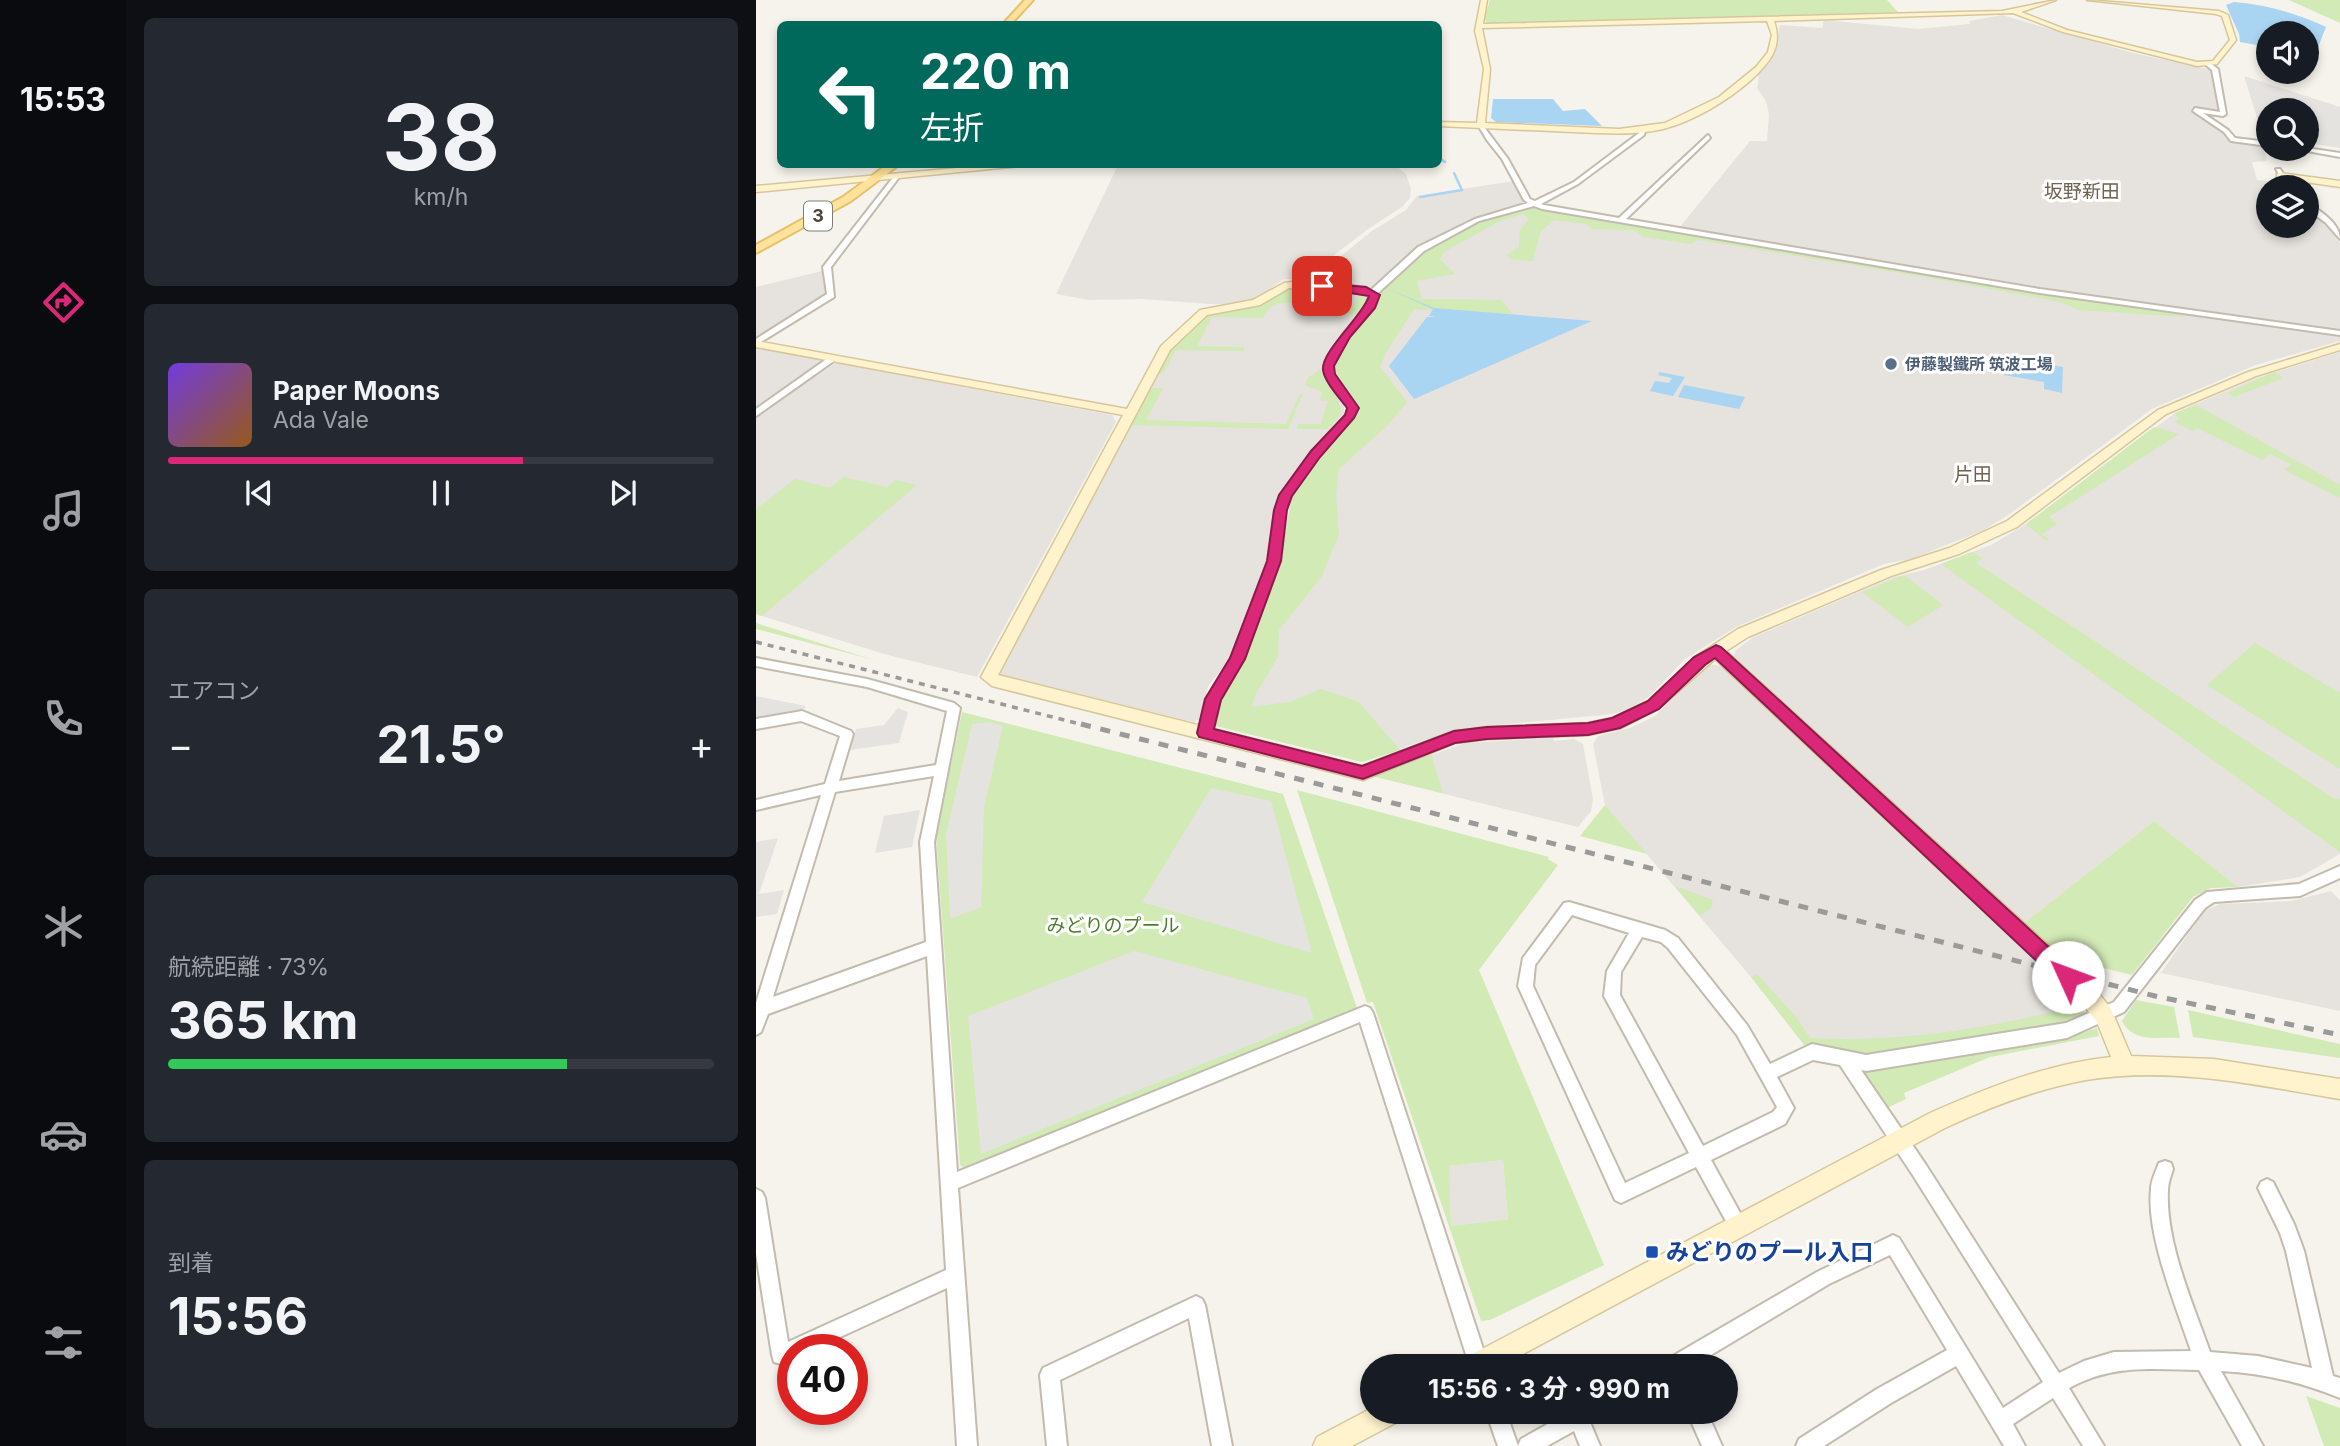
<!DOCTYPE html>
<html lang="ja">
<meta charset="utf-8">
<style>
:root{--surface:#171b24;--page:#242831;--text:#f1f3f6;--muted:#9ea1a6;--line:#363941;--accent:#db2777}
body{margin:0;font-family:Inter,"Noto Sans JP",sans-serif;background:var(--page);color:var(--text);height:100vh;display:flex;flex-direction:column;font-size:26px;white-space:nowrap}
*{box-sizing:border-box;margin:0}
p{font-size:23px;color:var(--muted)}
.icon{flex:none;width:38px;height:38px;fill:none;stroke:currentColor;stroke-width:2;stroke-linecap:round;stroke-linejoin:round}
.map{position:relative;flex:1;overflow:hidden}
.panel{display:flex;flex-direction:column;gap:18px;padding:18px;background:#0d0f14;width:630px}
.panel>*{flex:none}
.guide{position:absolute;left:21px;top:21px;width:665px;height:147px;border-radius:10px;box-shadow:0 4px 10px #0003;background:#00695c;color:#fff;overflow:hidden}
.fabs{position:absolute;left:1500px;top:21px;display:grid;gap:14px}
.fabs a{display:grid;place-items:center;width:63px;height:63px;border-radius:50%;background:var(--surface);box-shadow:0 4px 10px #0003;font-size:35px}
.speed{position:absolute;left:21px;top:1334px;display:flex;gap:14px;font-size:35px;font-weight:700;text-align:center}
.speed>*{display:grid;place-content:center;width:91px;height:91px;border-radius:50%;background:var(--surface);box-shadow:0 4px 10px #0003;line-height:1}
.speed .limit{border:10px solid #d22;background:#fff;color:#111}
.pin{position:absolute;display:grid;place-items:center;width:60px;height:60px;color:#fff;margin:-30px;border-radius:14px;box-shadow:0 4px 10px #0006}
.me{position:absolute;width:77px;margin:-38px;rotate:313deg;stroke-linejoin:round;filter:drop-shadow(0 0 5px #0008)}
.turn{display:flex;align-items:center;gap:24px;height:147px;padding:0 28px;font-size:32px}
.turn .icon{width:91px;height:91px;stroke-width:2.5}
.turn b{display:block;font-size:49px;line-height:60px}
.big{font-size:52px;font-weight:700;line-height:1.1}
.panel .tile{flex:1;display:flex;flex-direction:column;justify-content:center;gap:10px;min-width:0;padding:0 24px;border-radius:10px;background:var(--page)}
.panel .dial{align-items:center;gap:0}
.dial b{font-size:91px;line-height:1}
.song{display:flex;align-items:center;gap:21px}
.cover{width:84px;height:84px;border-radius:10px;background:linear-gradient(135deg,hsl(260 70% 55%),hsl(30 70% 35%))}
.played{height:7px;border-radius:4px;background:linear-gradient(90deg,var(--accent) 65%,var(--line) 65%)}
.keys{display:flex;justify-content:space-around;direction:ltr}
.heat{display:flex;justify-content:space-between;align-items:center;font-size:38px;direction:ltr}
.charge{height:10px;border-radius:5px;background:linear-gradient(90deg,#34c759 73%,var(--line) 0)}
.trip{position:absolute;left:604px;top:1354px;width:378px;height:70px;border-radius:35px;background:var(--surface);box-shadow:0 4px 10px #0003;font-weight:700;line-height:70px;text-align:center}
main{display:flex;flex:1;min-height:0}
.tab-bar{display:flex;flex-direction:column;width:126px;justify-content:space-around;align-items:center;background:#090b0e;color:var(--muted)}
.tab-bar .icon{width:49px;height:49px}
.tab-bar .selected{color:var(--accent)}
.tab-bar b{font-size:32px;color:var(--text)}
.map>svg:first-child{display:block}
.industrial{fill:#e6e2dd}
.green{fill:#d2eab5;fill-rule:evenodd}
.parking{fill:#e5e3e0}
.water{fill:#a9d4f2}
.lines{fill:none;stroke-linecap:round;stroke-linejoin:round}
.stream{stroke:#a9d4f2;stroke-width:2.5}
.street-casing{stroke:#c2bbae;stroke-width:4}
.secondary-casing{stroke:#d6c79b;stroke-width:3}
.primary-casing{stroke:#e6c16a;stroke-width:4}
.street{fill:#fff;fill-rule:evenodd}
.secondary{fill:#fff3cd;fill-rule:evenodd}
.primary{fill:#ffe39c;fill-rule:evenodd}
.rail-far1{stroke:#9a9a9a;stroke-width:3.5;stroke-dasharray:6 6;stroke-linecap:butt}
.rail{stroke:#9a9a9a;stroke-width:5;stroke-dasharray:10 10;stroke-linecap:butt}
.route{fill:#db2777;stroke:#8e194d;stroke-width:2}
.service-dot{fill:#5c6f8a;stroke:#fff;stroke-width:2.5}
.transit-dot{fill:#1a4fb4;stroke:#fff;stroke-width:2.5}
.labels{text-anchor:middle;stroke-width:6;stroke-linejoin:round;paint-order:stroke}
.far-service-label{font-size:16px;font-weight:bold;fill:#4e5e75;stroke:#fff;text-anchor:start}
.shield{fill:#fff;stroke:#817c74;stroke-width:2}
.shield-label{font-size:18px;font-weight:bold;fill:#4b4439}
.far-quarter-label{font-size:19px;fill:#6e6250;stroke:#fff}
.park-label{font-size:19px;fill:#4a7f2a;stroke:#fff}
.near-transit-label{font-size:23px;font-weight:bold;fill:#164399;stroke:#fff;text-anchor:start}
</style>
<main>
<nav class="tab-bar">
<b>15:53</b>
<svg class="icon selected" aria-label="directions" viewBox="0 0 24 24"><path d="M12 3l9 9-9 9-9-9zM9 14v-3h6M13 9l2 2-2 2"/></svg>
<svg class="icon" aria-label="music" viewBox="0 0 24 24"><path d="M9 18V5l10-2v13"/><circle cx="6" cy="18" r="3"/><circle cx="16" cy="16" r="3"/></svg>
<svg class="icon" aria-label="phone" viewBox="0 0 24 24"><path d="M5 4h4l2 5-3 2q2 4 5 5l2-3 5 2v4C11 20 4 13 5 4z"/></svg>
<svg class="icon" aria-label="climate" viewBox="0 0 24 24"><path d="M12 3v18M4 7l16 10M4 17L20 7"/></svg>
<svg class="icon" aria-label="car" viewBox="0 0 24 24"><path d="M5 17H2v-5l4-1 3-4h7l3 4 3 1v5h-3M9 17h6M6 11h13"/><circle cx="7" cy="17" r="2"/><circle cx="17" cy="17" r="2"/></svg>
<svg class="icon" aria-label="filters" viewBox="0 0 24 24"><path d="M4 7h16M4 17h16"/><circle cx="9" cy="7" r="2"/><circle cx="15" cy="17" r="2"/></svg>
</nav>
<section class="panel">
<div class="tile dial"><b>38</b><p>km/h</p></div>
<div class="tile">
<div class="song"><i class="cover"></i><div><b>Paper Moons</b><p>Ada Vale</p></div></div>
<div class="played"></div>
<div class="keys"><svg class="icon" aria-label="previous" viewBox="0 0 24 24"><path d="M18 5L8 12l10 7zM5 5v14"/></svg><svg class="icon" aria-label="pause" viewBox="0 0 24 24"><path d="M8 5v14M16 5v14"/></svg><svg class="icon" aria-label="next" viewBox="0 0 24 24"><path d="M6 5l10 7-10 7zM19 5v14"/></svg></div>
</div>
<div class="tile"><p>エアコン</p>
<div class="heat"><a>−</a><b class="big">21.5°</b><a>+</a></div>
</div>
<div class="tile"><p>航続距離 · 73%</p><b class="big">365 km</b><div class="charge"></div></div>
<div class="tile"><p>到着</p><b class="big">15:56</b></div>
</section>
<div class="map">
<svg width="1584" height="1446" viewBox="0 0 1584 1446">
<rect width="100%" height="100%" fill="#f6f3ec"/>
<g class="industrial">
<polygon points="1246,15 1377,53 1456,70 1465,113 1449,111 1446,116 1469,132 1473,140 1506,145 1511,161 1496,162 1501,180 1521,182 1528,187 1512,187 1512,226 1550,226 1551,208 1569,224 1584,243 1584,330 1413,308 923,228 994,141 1011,141 1013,114 1010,101 1001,88 1003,77 1000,74 1016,58 1024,25 1066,28 1068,20 1163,29 1214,24 1213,21"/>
<polygon points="362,165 639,165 650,174 655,189 654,198 646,207 612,229 547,279 528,279 499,299 480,304 454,304 386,299 333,300 300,294"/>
<polygon points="758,181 768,204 712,222 664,248 619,288 554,281 616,231 650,210 661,196"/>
<polygon points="777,207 1006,248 1417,313 1584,336 1584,341 1500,365 1396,409 1251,516 1226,531 1155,559 1128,564 980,627 929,659 893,697 873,709 857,714 701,729 606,762 460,726 524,563 536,496 571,448 604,411 578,375 578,364 600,329 619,309 630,285 723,222"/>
<polygon points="66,271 69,294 67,297 0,339 0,287"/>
<polygon points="543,286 607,293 609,309 588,332 568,363 569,376 588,400 588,416 525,496 517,526 511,567 474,660 452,686 446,718 438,722 245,675 244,670 414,349 448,315 504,306 529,289"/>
<polygon points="0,348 67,360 67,363 0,409"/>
<polygon points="1584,352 1584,854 1544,877 1482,887 1398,821 1268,923 978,656 979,651 996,638 1138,577 1168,570 1235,545 1270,524 1419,413 1498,379"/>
<polygon points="80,363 356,415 360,422 221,677 128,654 0,614 0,416"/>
<polygon points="952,664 966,666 1326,1005 1328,1013 1123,1055 1049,1046 995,977 849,805 837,744 842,736 874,728 899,716"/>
<polygon points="797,738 798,741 818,739 827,744 837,799 835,811 822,827 616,776 709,743"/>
<polygon points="1575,891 1584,900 1584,1011 1405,973 1448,911 1464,904 1535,901"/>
<polygon points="747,1160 752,1219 695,1226 692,1166"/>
</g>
<g class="green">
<polygon points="734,0 1131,0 1142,12 741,24 732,23 728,19"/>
<polygon points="1533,0 1584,0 1584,23"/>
<path d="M772,207L1426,315L1429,317L1323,310L1304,302L1169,277L942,240L935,244L888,237L877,230L836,229L830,224L798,220L784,232L777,261L754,259L751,255L763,247L764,230L773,219L767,214L744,221L688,252L684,259L699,274L661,281L666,299L745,300L757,314L658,309L629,354L624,367L651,402L633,424L583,469L580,495L583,534L566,576L523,630L522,657L500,694L495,707L534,702L565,689L603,702L644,750L606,762L460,726L459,714L469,688L486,660L524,563L536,496L571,448L604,411L578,375C579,348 601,331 616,312C623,303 624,291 631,283C668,241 721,223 772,207Z"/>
<path d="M543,286L559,289L553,291L547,301L553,302L552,304C534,303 515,298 507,318L456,317L441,346L489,347L487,351L420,350L407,374H401L414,349L448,315L504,306L529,289Z"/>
<polygon points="571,291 577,291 571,307 597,308 604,292 614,298 604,315 561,311"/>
<path d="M564,369C570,388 584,393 585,414L572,429H541L542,424H565L572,401L564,400L566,392L549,385L552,378Z"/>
<polygon points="1518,372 1527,378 1478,397 1471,393"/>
<polygon points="394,388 407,388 390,420 530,424 544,394 547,394 532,429 374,425"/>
<polygon points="1440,405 1584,485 1584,498 1528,470 1535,464 1514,454 1506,460 1441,428 1437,431 1419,422 1423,419 1419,413"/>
<polygon points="1398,427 1423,434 1293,517 1301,524 1286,534 1293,540 1290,541 1270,524"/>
<polygon points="88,477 131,487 140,480 161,485 6,616 0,614 0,509 39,479 74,488"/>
<polygon points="1216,552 1226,558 1220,563 1577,798 1584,799 1584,852 1185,564"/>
<polygon points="1148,575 1187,605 1152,627 1106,592"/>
<polygon points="0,623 118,660 0,629"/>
<polygon points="1499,643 1584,693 1584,769 1451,685"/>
<polygon points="206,712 527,794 601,1008 209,1169 204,1165 180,836"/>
<polygon points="675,754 687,793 616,776"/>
<path d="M541,790L793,857L792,859L802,865L723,970L848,1265L734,1320L725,1321L617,1002L611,1003ZM747,1160L752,1219L695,1226L693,1166Z"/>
<polygon points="849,805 891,854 824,836"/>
<polygon points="1398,821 1482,887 1455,888 1437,897 1376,975 1310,959 1268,923"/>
<polygon points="919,886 957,900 955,908 944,916"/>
<path d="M1001,974L1041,1018L1054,1038C1141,1043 1229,1029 1313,1008L1284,979H1298L1326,1005L1328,1013L1301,1025L1123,1055L1049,1046L995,977Z"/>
<path d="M1380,1000L1418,1007L1424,1038C1402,1037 1377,1043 1366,1021Z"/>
<polygon points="1432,1010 1584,1044 1584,1058 1437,1037"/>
<polygon points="1341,1028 1343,1036 1234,1057 1148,1093 1150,1099 1131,1108 1109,1077 1110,1071 1304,1040"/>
<polygon points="1550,1396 1584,1408 1584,1446 1568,1446"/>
</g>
<g class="parking">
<polygon points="1488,76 1584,107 1584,148 1551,143 1550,110 1512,110 1512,138 1507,137"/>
<polygon points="0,696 50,706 46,712 0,720"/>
<polygon points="142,708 152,712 143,743 94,750 100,729 128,725"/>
<polygon points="232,722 247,726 228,807 225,907 194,919 190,834 216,724"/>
<polygon points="455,788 515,801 556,953 386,902"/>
<polygon points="164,810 156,847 119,853 128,816"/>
<polygon points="22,838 3,894 28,890 21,914 0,917 0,842"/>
<polygon points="378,951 551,998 558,1019 225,1154 212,1016"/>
</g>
<g class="water">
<path d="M1478,2C1512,5 1540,13 1570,27L1559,55L1551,53L1550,33H1512V47L1484,42L1483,34L1470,5Z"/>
<polygon points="737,99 797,99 807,111 829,109 846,126 740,122 735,118"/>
<polygon points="630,288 678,308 836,321 658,399 633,366 671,317 680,317 673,316 677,309"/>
<polygon points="1258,365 1294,372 1295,365 1307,367 1306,393 1288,389 1288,382 1248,375 1248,371 1257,373"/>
<polygon points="903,372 929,377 917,396 894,391 899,381 913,383 916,378 902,375"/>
<polygon points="928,385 989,397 983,409 922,397"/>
</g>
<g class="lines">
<g class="stream">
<polyline points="682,157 689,162"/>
<polyline points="664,197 706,190 698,173"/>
</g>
<g class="street-casing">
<g id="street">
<polygon points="1450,63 1454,63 1462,69 1470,114 1467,116 1447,113 1472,130 1479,138 1512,142 1512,146 1475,141 1468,132 1437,111 1439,108 1464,112 1456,70 1450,65"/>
<polygon points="725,123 752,159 774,199 779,201 818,182 883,133 885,130 889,130 888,135 822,184 785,204 788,205 863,218 952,135 954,138 870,219 1284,289 1584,331 1584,335 1284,293 786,209 778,206 723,221 668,251 621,294 618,308 593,337 576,366 577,374 601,408 597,418 563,456 535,495 529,510 523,561 487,659 463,699 453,736 445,736 443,733 451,699 475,658 513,561 519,510 525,495 557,452 590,415 593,408 569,374 568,366 587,334 610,308 614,291 662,247 719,219 772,203 768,200 746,159 731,140 722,125"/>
<polygon points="1550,148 1584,153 1584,157 1540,149"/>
<polygon points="1520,169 1524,169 1536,187 1530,187"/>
<polygon points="139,175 144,176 75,267 78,297 0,345 0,339 71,294 67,267"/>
<path d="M1550,202C1563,210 1584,223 1584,239L1570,223L1550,208Z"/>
<polygon points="75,356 82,358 0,416 0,409"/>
<path d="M0,658L111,679L198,703L204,708L178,842L201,1172L609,1006L614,1008L617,1013L733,1367H714L604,1022L202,1188L221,1446H201L191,1288L58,1349H37V1359L25,1364L18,1362L16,1355L0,1254V1189L6,1192L9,1198L32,1342L190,1270L171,956L12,1014L5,1032L0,1035V1003L65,795L0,810V800L69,784L84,736L45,721L0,729V719L46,711L95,731L97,734L83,781L180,765L191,711L111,687L0,666ZM178,776L164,842L170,942L17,997L79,792Z"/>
<path d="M1584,866V878L1544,896L1458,902L1449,908L1368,1012L1311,1038L1110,1071L1105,1070L1170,1165L1303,1373L1328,1361L1358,1352L1435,1351C1420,1306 1390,1235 1395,1189C1395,1180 1400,1171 1403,1163L1409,1161L1415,1163L1417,1169C1415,1176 1412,1183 1412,1190C1409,1241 1437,1304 1454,1352L1502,1356L1556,1368L1530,1251L1524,1233L1502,1188L1505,1182L1511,1179L1517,1182L1538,1224L1548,1251L1577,1376L1584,1378V1398C1545,1382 1506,1373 1465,1371L1507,1446H1486L1443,1370C1396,1369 1356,1364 1313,1388L1348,1446H1327L1297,1398L1257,1424L1269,1446H1248L1200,1366L1135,1403L1068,1446H1040L1043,1439L1121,1389L1191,1350L1134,1255L1073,1284L935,1367H908L910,1360L1061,1272L1137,1235L1143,1238L1247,1408L1287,1382L1158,1177L1084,1065L1057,1060L1021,1077L1038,1108L1029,1124L955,1160L988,1220L991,1226L988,1232L982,1235L976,1232L940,1167L865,1203L859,1200L762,986L767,958L808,903L813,902L909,930L922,938L991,1025L1014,1064L1056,1044L1110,1055L1310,1023L1358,1002L1439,900L1451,892L1543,884ZM816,915L873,933L851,971L848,996L933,1153L869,1183L777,986L779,965ZM886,937L905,942L912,948L981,1035L1021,1107L1017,1112L947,1146L864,995L865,972Z"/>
<polygon points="440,1296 446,1299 449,1305 476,1446 456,1446 433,1318 304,1380 311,1446 291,1446 284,1375 287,1368"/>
<polygon points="730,1412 750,1412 762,1446 742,1446"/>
<polygon points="813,1412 843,1412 840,1419 834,1422 844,1446 824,1446 818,1431 791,1446 762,1446 765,1439"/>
<polygon points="931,1412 951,1412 966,1446 946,1446"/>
</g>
</g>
<g class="secondary-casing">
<g id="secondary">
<path d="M725,0H731L727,24L1246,11L1300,0L1265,12L1311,30L1441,62L1457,61L1474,40L1466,16L1460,14L1331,0L1463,11L1472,15L1480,40L1461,64L1441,66L1307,32L1257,13L1018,21C1027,47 1014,62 995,80C971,101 938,121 907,129C877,136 846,133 816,132C772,130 727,128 682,126V122L721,123L728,69L719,31ZM1011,21L1016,35L1012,52L1000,67L963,97L909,123L863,129L729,123L734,69L726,28Z"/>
<polygon points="246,164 284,164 0,192 0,186"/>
<polygon points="1524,173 1584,181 1584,187 1521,178 1521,174"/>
<path d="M544,281L610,287L622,293L617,296L608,293L533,288L504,305L451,315L414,350L242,675L606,766L698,731L731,727L832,723L856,718L892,701L939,657L982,629L1125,570L1193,548L1251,521L1402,410L1492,372L1584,344V350L1500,376L1410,414L1261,527L1203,554L1135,576L992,637L970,651L1338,987L1355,1009L1375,1056L1458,1059L1584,1079V1099C1501,1085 1414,1066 1330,1080C1280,1089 1234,1107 1189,1128L743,1367H706L709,1358L1174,1113C1233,1087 1291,1064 1355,1057L1341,1022L1324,1001L959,659L902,709L865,728L832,735L731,739L699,743L607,780L236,686L225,677L367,415L0,347V341L371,409L405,346L444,310L497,300L528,283Z"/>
<polygon points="616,1408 616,1412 646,1412 643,1421 596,1446 557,1446 561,1437"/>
</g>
</g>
<g class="primary-casing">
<g id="primary">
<polygon points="269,0 277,0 255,24 247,24"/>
<polygon points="132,164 144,164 95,201 0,253 0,245 87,197"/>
</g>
</g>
<use href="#street" class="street"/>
<use href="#secondary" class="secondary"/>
<use href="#primary" class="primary"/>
<polyline class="rail-far1" points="0,642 332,726"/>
<polyline class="rail" points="325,724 1399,996 1584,1035"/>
</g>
<path class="route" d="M566,283L610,287L624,295L619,308L594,337L578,366L579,374L603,408L598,418L564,457L536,496L531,510L525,561L489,659L465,700L458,729L606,766L698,731L731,727L832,723L856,718L892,701L938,657L960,645L965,647L1319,971L1322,977L1319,984L1312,986L1305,984L959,658L949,665L903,709L864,728L832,735L731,739L699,743L607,779L443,737L441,733L449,699L474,658L511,561L518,510L523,495L555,451L589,415L591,408C584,398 569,383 567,370C565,351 607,316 613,296L563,288L561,286Z"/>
<circle class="service-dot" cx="1135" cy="364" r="7"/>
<rect class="transit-dot" x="889" y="1245" width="14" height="14" rx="3.5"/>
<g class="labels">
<g class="far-service-label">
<text x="1149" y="370">伊藤製鐵所 筑波工場</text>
</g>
<rect class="shield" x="48" y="201.5" width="28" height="29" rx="5"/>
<g class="shield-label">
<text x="62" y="222">3</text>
</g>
<g class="far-quarter-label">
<text x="1326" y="198">坂野新田</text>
<text x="1217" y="481">片田</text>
</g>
<g class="park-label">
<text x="357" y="932">みどりのプール</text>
</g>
<g class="near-transit-label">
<text x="910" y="1260">みどりのプール入口</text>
</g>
</g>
</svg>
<div class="fabs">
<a><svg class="icon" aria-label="sound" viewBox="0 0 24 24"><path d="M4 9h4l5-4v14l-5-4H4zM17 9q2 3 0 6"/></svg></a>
<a><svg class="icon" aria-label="search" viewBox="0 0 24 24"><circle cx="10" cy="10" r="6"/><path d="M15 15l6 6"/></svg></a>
<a><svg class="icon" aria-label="layers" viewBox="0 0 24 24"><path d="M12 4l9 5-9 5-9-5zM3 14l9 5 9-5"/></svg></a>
</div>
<div class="speed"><div class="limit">40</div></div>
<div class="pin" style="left:566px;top:286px;background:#d93025"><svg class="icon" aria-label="arrive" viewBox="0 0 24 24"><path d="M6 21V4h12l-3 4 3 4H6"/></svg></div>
<svg class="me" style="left:1312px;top:977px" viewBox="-20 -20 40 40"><circle r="19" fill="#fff"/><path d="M0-13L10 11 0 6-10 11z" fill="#db2777"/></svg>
<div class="trip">15:56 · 3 分 · 990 m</div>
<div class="guide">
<div class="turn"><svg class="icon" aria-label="left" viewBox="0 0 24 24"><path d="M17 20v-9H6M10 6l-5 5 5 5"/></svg><div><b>220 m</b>左折</div></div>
</div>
</div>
</main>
